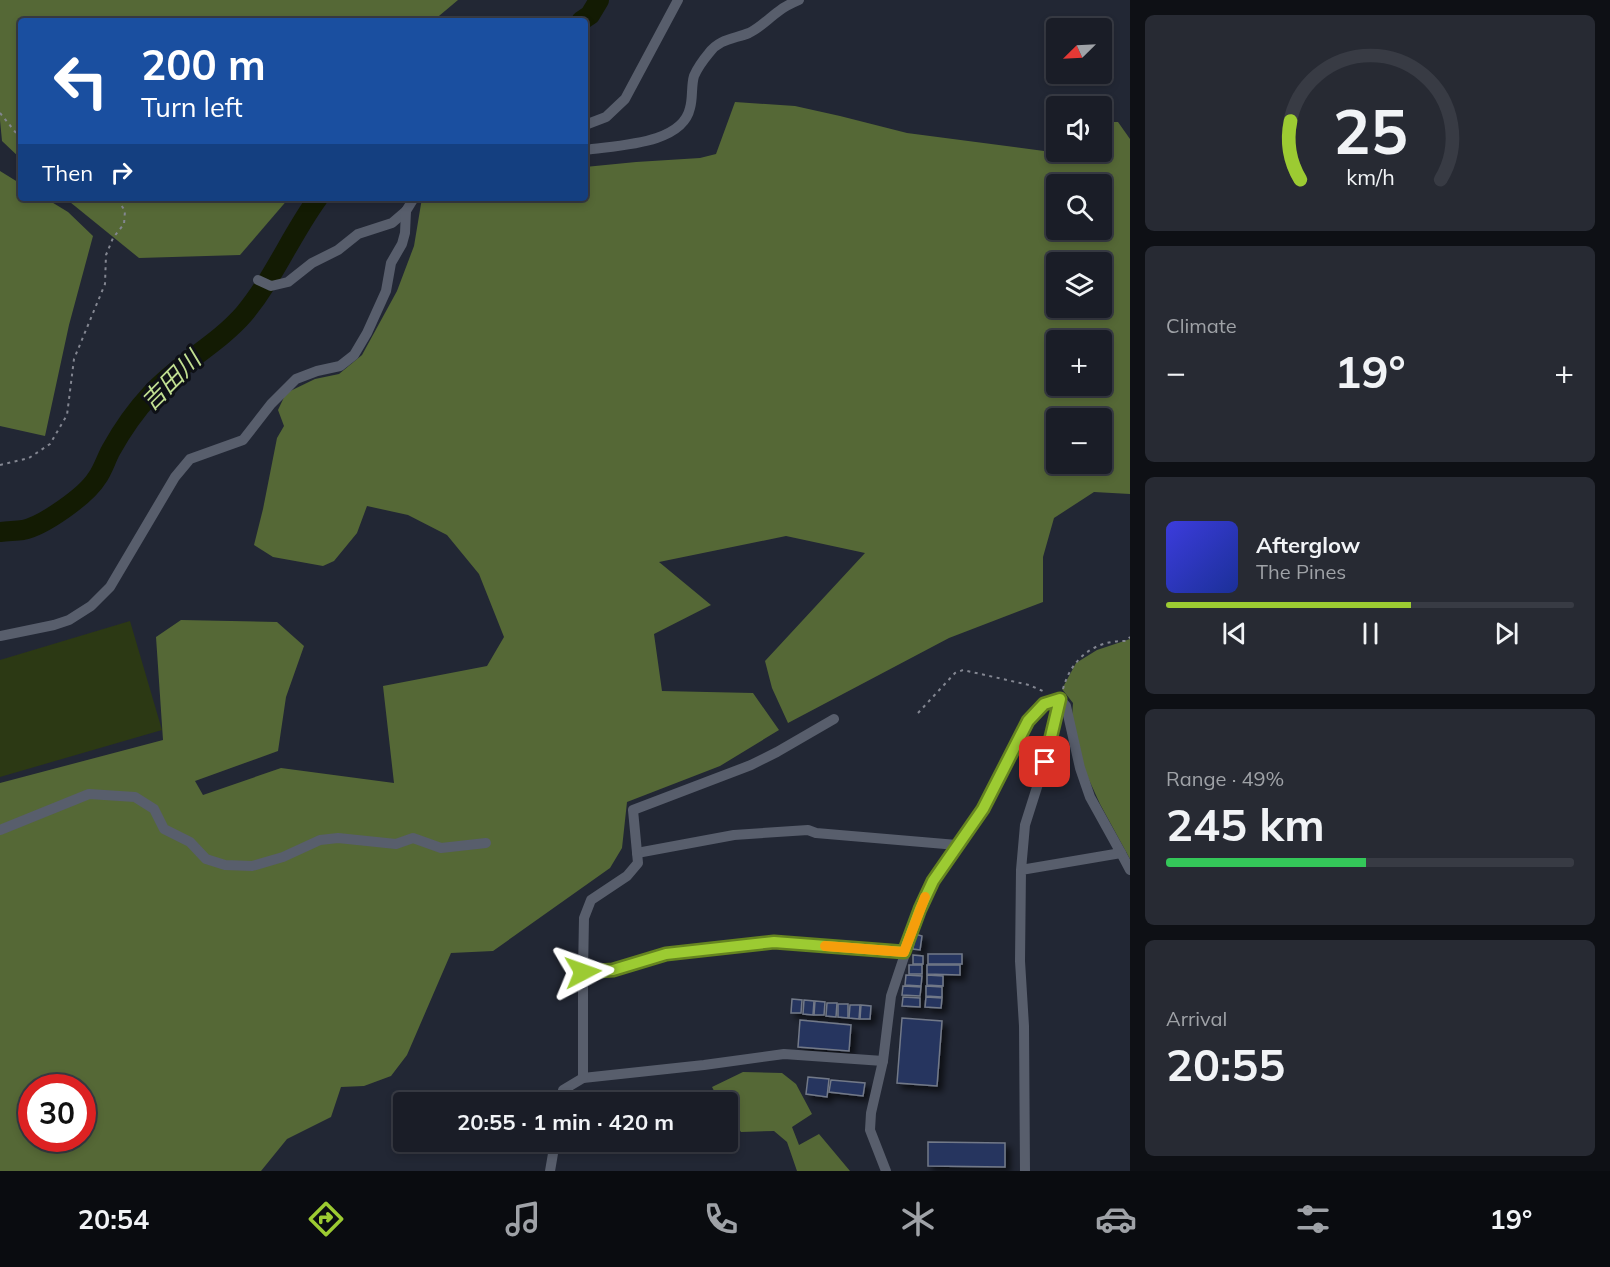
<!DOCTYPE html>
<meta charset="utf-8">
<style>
:root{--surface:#1a1d27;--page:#272a33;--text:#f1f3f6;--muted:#9fa2a7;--line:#383b44;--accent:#9ccb32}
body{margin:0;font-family:Mulish,"Noto Sans JP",sans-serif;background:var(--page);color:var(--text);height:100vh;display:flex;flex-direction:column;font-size:22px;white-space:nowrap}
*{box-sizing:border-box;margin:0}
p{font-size:20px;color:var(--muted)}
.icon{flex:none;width:33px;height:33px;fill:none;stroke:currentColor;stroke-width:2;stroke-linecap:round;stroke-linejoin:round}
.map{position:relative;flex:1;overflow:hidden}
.details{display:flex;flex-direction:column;gap:15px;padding:15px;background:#0e1015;width:480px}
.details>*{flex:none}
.guide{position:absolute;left:18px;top:18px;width:570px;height:183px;border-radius:6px;box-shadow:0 3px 9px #0003,0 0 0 2px var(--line);background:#1a4fa0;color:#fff;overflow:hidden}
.needle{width:39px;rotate:246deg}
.buttons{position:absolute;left:1046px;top:18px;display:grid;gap:12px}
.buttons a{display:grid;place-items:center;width:66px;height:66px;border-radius:6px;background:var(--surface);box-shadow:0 3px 9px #0003,0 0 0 2px var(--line);font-size:30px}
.speed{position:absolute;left:18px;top:1074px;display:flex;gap:12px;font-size:30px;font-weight:700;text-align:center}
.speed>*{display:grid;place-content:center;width:78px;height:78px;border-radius:50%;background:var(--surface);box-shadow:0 3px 9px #0003,0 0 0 2px var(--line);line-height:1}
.speed .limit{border:9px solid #d22;background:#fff;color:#111}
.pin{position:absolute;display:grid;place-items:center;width:51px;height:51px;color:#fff;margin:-26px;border-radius:12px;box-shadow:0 3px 9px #0006}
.me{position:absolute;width:66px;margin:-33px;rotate:86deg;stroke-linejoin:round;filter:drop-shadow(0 0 4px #0008)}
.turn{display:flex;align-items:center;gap:21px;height:126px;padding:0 24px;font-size:27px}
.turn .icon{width:78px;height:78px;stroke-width:2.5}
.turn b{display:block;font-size:42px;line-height:51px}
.then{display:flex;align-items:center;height:57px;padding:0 24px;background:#0003;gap:12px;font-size:22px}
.big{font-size:45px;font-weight:700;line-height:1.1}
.details .tile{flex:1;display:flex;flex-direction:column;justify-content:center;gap:9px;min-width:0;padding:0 21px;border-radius:9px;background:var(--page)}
.details .dial{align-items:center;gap:0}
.dial svg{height:156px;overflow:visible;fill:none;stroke:var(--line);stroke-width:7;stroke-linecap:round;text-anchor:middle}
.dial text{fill:var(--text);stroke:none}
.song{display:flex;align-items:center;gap:18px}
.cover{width:72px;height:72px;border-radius:9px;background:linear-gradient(135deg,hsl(240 70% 55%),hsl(230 70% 35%))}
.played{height:6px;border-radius:3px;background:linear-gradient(90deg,var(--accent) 60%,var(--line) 60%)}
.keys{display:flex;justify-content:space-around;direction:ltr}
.heat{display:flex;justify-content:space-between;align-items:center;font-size:33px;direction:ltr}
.charge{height:9px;border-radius:4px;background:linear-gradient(90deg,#34c759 49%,var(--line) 0)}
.trip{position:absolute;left:393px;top:1092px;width:345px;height:60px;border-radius:6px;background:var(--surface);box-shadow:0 3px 9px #0003,0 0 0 2px var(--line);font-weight:700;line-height:60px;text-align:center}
.menu{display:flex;height:96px;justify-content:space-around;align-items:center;background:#0a0c10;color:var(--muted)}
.menu .icon{width:42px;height:42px}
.menu .active{color:var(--accent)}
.menu b{font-size:27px;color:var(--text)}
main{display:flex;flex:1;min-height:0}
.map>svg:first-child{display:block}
.green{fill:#2c3914}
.forest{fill:#556836;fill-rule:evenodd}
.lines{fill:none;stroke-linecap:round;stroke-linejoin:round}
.river{stroke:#131b03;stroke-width:20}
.building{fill:#26355f;stroke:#727988;stroke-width:1.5;filter:url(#shadow)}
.path{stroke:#838691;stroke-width:2;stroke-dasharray:3 4.5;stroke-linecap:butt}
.minor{stroke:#585e6c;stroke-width:10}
.route-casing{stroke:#658420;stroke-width:15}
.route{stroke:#9ccb32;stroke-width:10}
.slow{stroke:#f59e0b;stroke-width:10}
.labels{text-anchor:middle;stroke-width:6;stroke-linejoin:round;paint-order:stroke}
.water-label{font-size:24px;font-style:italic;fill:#c1df91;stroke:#0e1016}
</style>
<main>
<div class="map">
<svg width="1130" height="1171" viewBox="0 0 1130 1171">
<defs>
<filter id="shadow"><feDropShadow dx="5" dy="5" stdDeviation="3" flood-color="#0009"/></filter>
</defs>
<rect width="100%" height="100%" fill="#222734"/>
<polygon class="green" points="130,621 162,730 0,777 0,660"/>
<g class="forest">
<polygon points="0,0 458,0 433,21 21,21 21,159 2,141 0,120"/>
<path d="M735,102L795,106L840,116L907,133L1059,153L1101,152V122H1118L1130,139V494L1094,492L1054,518L1043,557V602L949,638L788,723L772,688L765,661L865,553L786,536L659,562L711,605L654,634L662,691L753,693L779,730L720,766L627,802L622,848L610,868L493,951L451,953L407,1055L391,1076L364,1086L341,1087L331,1117L287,1139L261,1171H0V783L163,740L156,637L181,620L277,622L304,646L286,697L278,751L195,781L203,795L281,768L394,783L383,686L487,666L504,637L479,574L447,535L408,515L367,506L357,533L334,561L323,566L273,557L254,545L263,509L277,438L284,426L278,410L286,393L315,379L339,374L362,355L397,291L414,246L422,198H585V167L636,162L700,158L716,154ZM1056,184H1101V230H1056ZM1056,262H1101V308H1056ZM1056,340H1101V386H1056ZM1056,418H1101V464H1056ZM32,1088H82V1138H32Z"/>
<polygon points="0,171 21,184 21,198 45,198 68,212 93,236 69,325 45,436 0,426"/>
<polygon points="65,198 289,198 240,255 139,258"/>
<polygon points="1130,639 1130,859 1100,804 1080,760 1072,718 1073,703 1062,689 1076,663 1097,650"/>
<polygon points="743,1072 782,1073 796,1084 812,1114 792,1127 799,1145 819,1134 850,1171 797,1171 787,1142 774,1131 741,1132 728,1114 728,1102 720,1102 712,1087"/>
</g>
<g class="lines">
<g class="river">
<polyline points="581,21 590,15 599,0"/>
<path d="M0,532C7,531 15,531 23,530C43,526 86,496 97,478C103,470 106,459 111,450C121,432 137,409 151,394C179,363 217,345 244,314C274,278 291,235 318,198"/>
</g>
</g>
<g class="building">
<polygon points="915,934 922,936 920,950 913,949"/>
<rect x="928" y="954" width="34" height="10"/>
<polygon points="913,955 923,956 923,964 913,964"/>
<rect x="909" y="965" width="13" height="9"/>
<polygon points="927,965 960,965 960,975 927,974"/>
<polygon points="906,975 922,976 921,986 905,985"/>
<polygon points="927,975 943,976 943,986 927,985"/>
<polygon points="903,986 921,987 920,996 902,995"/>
<polygon points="926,986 942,987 942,997 926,996"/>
<polygon points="903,997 920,998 920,1007 902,1006"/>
<polygon points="926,997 942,998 941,1008 925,1007"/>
<polygon points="792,999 802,1000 801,1013 791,1013"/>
<polygon points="804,1000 814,1001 813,1015 803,1014"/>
<polygon points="815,1001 825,1002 824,1015 814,1015"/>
<polygon points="827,1003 837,1003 836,1017 826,1016"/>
<polygon points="838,1004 848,1004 848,1018 838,1017"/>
<polygon points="850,1005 860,1005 859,1019 849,1018"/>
<polygon points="861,1005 871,1006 870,1019 860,1019"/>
<polygon points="902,1018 942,1021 937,1086 897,1083"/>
<polygon points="800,1020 851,1025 849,1051 798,1047"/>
<polygon points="808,1077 829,1079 827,1097 806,1094"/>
<polygon points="831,1080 865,1083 863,1096 829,1092"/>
<polygon points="928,1142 1005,1143 1005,1167 928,1166"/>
</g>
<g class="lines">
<g class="path">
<polyline points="0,113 21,139"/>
<polyline points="0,465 29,458 50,444 67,415 74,359 105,284 106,255 113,238 124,224 125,211 118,200 105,198"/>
<path d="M1063,689C1071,659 1094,640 1126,641L1130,637"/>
<polyline points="918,713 955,673 963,670 1029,685 1045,692"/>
</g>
<g class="minor">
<polyline points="585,125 606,117 625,99 678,0"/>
<path d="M585,150C616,145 682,145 690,108C693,98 691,86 694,76C697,69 704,59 709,53C719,39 734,39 749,33C760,28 769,18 779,11C785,6 792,3 799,0"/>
<polyline points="258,280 271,286 288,282 312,263 338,250 358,234 392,223 406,211"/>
<polyline points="0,636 54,625 69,620 91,606 110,587 175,477 190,459 243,440 271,404 296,379 317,371 340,366 354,355 367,333 386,291 391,263 402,244 405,233 406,211 414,198"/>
<polyline points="0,830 89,794 135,797 154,809 164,829 190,842 206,859 225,865 252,866 283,857 320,840 338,838 396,844 413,838 441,848 486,843"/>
<polyline points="637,853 734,835 808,830 816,833 957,845"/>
<polyline points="1121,853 1130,870"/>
<polyline points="1021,870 1121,853 1090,797 1080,768 1066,706 1060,699 1045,762 1025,825 1021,870 1020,961 1024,1026 1025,1171"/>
<polyline points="583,972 584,918 591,900 627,876 638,863 633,810 751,765 777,752 834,719"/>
<polyline points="583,1078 704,1065 784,1054 883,1061"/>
<polyline points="561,1102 563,1090 583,1078 583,972 613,970 666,954 774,942 904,952"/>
<polyline points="550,1171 555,1142"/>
<polyline points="886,1171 870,1130 871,1113 883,1061 891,996 920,909 933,881 983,809 1028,721 1044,704 1060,699"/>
</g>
</g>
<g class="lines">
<g class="route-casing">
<polyline id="route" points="583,972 613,970 666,954 774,942 904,952 920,909 933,881 983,809 1028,721 1044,704 1060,699 1045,762"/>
</g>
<use href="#route" class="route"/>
<polyline class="slow" points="825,946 904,952 925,897"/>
</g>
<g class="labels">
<g class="water-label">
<text transform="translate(171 381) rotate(-45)" y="8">吉田川</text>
</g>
</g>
</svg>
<div class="buttons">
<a><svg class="needle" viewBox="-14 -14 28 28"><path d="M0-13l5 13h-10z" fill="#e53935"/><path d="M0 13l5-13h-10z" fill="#9fa2a7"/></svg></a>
<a><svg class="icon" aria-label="sound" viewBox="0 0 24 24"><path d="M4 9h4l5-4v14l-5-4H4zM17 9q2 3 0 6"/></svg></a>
<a><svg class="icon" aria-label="search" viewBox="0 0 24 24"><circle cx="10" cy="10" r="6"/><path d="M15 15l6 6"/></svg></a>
<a><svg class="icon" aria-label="layers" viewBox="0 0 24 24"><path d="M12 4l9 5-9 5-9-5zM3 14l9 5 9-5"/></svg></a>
<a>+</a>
<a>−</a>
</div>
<div class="speed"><div class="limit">30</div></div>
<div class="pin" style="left:1045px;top:762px;background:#d93025"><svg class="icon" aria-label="arrive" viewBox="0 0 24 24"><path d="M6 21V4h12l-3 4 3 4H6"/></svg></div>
<svg class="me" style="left:583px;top:972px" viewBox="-20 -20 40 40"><path d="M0-17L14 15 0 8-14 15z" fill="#9ccb32" stroke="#fff" stroke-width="4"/></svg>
<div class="trip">20:55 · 1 min · 420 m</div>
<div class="guide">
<div class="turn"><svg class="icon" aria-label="left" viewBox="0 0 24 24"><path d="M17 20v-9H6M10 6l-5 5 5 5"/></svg><div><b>200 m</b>Turn left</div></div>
<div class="then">Then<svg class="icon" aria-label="right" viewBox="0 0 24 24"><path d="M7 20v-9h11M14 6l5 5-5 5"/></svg></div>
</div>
</div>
<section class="details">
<div class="tile dial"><svg viewBox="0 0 100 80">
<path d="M14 69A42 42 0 1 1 86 69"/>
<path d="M14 69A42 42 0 0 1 9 39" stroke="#9ccb32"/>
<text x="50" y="56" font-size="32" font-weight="700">25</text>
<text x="50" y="72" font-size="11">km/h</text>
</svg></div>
<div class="tile"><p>Climate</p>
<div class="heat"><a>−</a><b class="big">19°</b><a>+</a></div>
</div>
<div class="tile">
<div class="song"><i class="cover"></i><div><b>Afterglow</b><p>The Pines</p></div></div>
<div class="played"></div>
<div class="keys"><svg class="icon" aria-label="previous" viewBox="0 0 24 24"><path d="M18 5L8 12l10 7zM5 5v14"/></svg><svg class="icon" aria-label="pause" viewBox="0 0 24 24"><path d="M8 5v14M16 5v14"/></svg><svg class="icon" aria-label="next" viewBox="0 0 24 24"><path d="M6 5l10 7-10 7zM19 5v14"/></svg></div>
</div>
<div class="tile"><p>Range · 49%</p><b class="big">245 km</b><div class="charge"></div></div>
<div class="tile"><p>Arrival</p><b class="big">20:55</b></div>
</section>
</main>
<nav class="menu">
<b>20:54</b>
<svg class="icon active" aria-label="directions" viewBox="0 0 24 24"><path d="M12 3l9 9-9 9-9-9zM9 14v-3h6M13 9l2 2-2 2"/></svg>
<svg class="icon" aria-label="music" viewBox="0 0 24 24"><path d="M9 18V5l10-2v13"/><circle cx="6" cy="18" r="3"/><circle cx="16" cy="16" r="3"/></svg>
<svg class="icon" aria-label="phone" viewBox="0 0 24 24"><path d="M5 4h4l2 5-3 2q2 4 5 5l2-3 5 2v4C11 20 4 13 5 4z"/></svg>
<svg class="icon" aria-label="climate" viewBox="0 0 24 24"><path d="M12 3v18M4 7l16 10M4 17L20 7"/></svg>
<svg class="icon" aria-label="car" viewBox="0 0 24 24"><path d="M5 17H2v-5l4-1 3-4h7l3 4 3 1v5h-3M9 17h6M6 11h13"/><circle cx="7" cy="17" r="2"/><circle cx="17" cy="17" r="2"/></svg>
<svg class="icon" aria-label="filters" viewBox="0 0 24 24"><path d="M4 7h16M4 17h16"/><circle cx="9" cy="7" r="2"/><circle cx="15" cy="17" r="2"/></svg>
<b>19°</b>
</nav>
